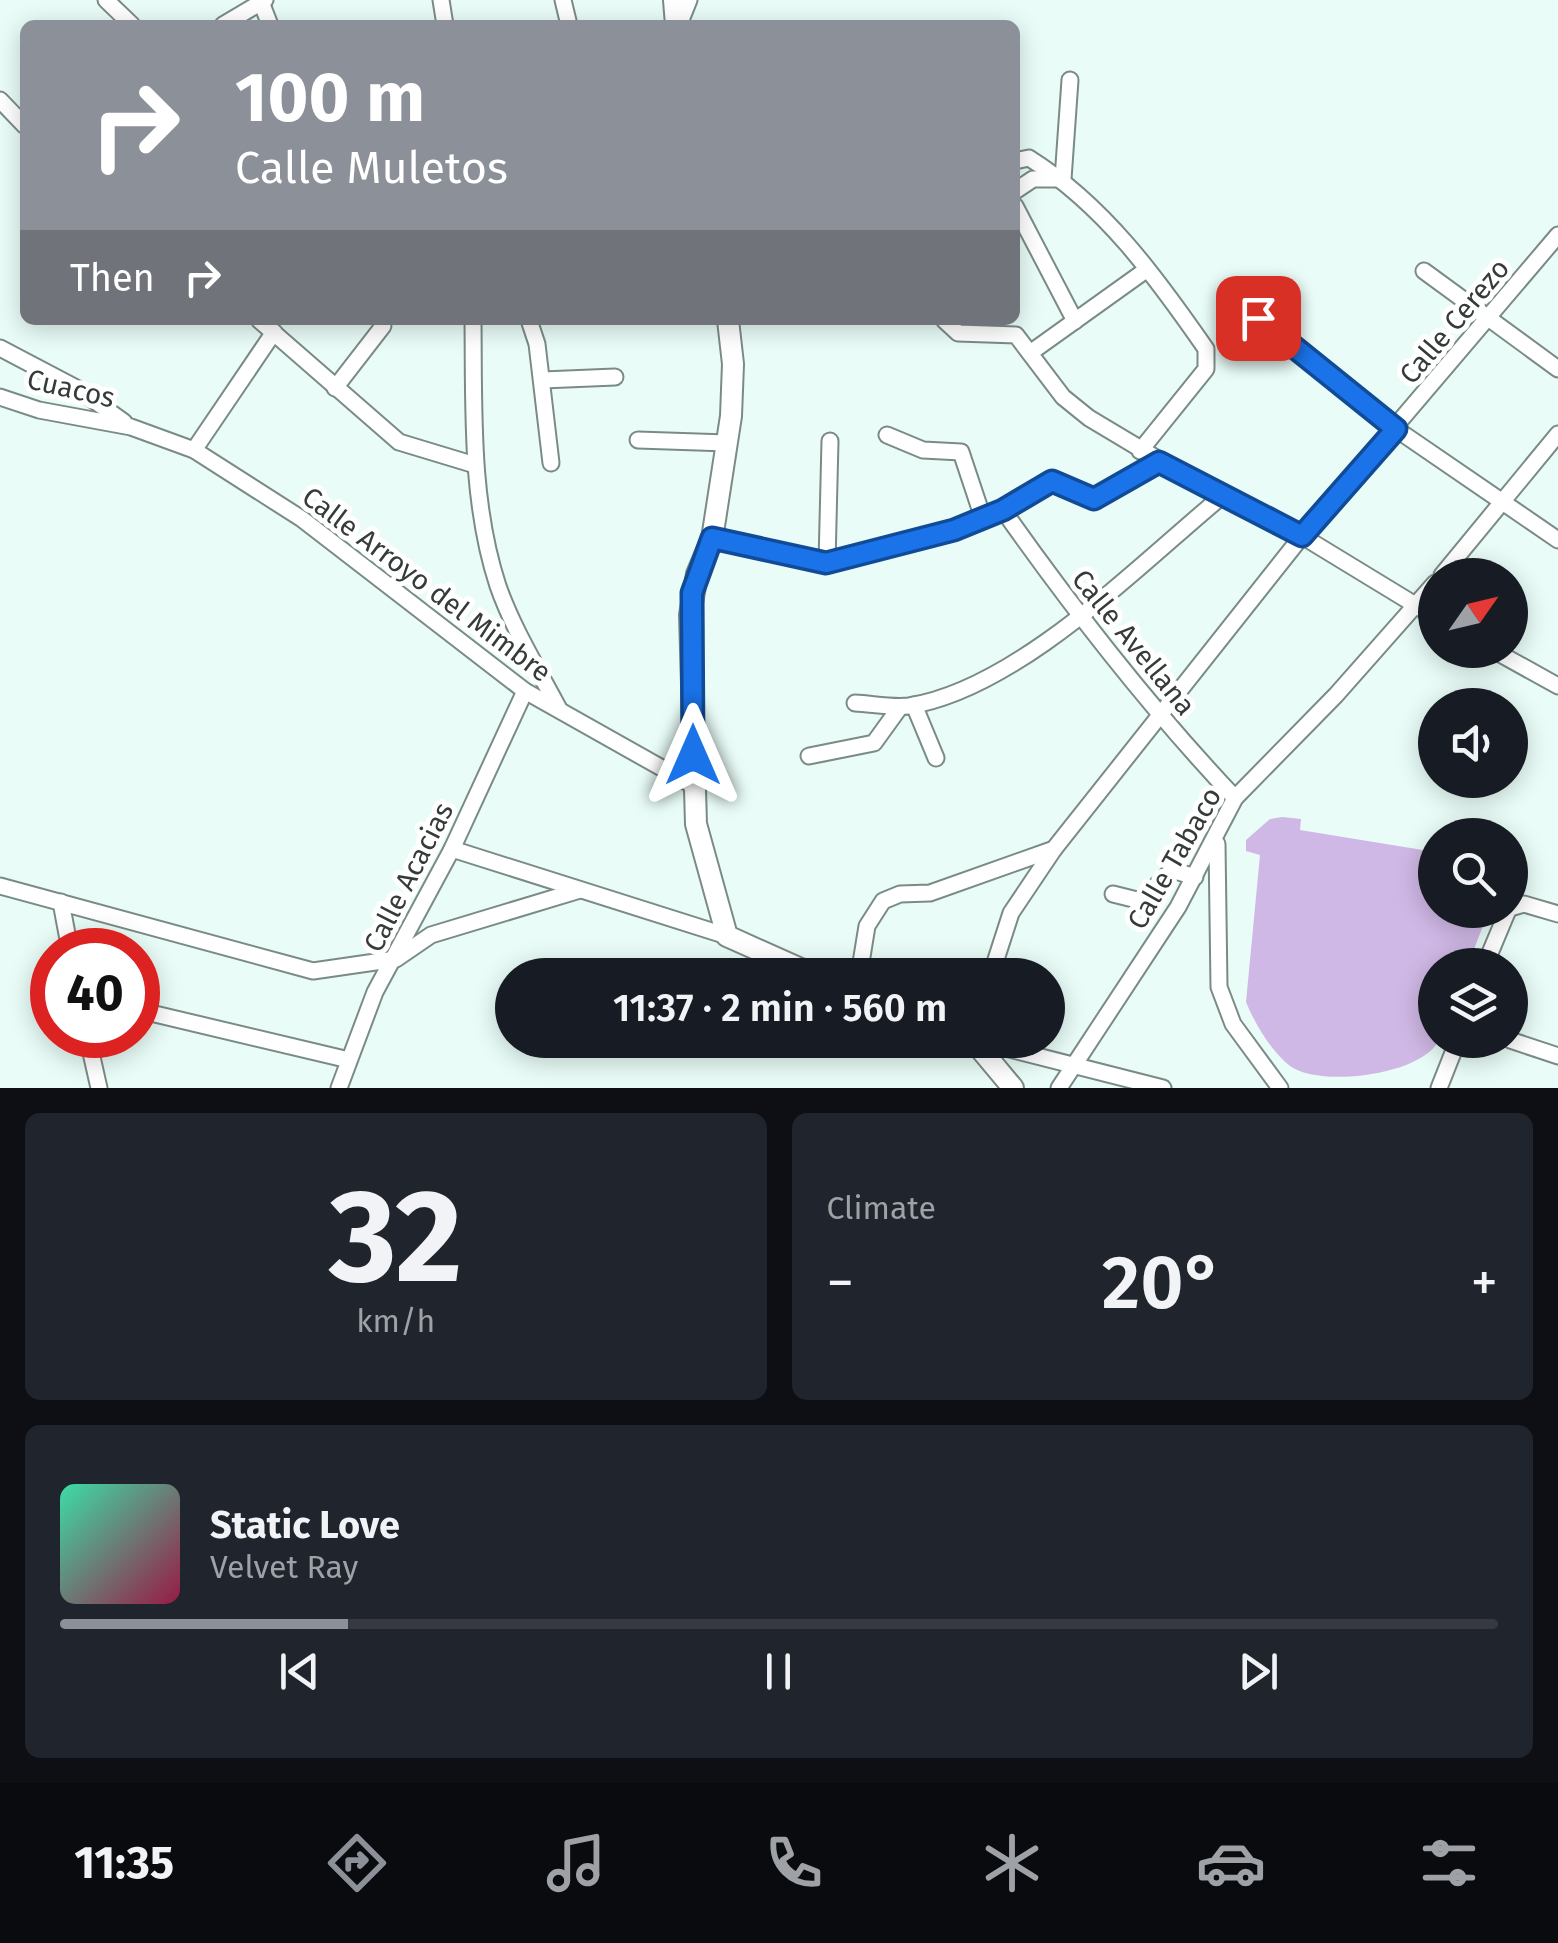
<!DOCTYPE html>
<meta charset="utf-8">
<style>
:root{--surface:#171b24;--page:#20242c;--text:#f1f3f6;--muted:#9ea1a6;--line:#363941;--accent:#8c9099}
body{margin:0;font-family:"Fira Sans",sans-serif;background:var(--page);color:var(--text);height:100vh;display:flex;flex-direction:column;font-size:38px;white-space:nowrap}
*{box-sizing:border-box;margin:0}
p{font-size:32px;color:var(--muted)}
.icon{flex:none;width:55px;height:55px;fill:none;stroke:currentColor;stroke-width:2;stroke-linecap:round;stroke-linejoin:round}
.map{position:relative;height:1088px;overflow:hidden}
.details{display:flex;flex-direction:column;gap:25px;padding:25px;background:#0d0f14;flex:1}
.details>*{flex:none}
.banner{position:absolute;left:20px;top:20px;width:1000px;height:305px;border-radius:15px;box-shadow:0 5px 25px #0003;background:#8c9099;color:#fff;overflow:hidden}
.needle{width:65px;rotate:56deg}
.fabs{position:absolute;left:1418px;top:558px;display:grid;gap:20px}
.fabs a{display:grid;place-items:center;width:110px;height:110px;border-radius:50%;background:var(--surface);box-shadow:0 5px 25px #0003;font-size:50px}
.speed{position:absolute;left:30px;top:928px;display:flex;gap:20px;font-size:50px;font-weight:700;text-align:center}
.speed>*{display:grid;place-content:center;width:130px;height:130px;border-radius:50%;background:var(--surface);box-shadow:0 5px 25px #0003;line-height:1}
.speed .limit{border:15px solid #d22;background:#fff;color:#111}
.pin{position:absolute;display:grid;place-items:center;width:85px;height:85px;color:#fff;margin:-42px;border-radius:20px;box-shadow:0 5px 15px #0006}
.me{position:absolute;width:110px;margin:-55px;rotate:0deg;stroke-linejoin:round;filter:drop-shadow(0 0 8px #0008)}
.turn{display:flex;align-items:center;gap:35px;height:210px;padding:0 50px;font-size:45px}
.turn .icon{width:130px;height:130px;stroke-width:2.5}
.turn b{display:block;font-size:70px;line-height:85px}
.then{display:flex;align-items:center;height:95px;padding:0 50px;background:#0003;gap:20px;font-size:38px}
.big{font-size:75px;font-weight:600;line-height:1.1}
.details .tile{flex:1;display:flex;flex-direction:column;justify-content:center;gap:15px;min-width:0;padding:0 35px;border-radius:15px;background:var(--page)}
.details .dial{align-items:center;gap:0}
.dial b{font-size:130px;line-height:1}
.song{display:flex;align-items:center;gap:30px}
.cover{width:120px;height:120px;border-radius:15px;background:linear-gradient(135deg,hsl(160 70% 55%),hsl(340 70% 35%))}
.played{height:10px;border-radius:5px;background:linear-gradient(90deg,var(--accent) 20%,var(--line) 20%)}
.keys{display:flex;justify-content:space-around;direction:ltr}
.heat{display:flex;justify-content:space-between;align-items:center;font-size:55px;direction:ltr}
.details .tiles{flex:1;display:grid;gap:25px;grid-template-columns:1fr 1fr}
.tile:last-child{grid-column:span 2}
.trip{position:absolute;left:495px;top:958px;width:570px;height:100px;border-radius:50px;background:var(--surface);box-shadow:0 5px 25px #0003;font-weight:600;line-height:100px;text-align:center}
.menu{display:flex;height:160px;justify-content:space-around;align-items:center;background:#090b0e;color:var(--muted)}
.menu .icon{width:70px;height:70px}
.menu .active{color:var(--accent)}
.menu b{font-size:45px;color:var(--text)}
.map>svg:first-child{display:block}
.green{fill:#cfb8e5}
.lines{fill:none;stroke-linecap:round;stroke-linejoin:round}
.minor-casing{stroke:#7a8b87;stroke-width:19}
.tertiary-casing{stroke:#7a8b87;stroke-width:24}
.minor{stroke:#fff;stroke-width:15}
.tertiary{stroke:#fff;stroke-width:20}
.route-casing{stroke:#114b97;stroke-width:25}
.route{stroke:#1a73e8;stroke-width:18}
.labels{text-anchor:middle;stroke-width:10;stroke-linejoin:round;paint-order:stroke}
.street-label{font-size:28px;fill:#343b39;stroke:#fff}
</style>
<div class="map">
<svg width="1558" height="1088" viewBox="0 0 1558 1088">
<rect width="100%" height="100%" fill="#e9fcf7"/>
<path class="green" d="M1282,817L1301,819L1300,830L1435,852V910H1489L1468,965H1435V1040H1439C1423,1075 1320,1088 1290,1066C1271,1051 1255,1024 1246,1002L1260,855L1246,851V840L1270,819Z"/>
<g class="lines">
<g class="minor-casing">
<g id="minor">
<polyline points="106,0 132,25"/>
<polyline points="441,0 445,25"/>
<polyline points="563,0 569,25"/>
<polyline points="261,2 270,25"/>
<polyline points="223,25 265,0"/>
<polyline points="679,25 689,0"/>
<polyline points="0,100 25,126"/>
<path d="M1015,161L1029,158C1104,205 1156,277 1206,349V369L1140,451"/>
<polyline points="1063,179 1070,80"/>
<polyline points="1015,191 1033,179 1061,179"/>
<polyline points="1015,206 1075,321"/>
<polyline points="1424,271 1558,369"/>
<polyline points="1258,318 1396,429 1558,540"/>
<polyline points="259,320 399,442 475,465"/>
<path d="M473,320C474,408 470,501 498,586C513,629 538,669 559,709"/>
<polyline points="529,320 537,344 551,463"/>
<polyline points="944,320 958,333 1016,335 1063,397 1089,418 1221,497 1302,536 1435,617"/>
<polyline points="0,348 78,389 124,422"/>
<polyline points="1030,353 1146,270"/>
<polyline points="543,380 615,377"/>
<polyline points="335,388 383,326"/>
<polyline points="0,397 39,410 131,427 194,450 302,519 525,691 692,785"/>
<polyline points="887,435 923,450 961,452 983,518"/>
<polyline points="638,440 727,443"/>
<polyline points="194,450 274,332"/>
<path d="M1003,510C1075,612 1150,708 1235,798"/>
<polyline points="712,539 827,563 954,530 1003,510 1053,481 1094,499 1159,462"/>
<polyline points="827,563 830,441"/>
<polyline points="1442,575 1558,434"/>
<polyline points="1493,650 1558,686"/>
<path d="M855,703C873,704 892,708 909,706C1017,689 1138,566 1221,497"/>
<polyline points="914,705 936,758"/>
<polyline points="809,756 874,743 900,707"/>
<polyline points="1217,844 1219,987 1233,1024 1280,1088"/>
<polyline points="452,849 727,936"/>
<polyline points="0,886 313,971 396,959 431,935 580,890"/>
<polyline points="1113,894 1141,901 1172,870 1195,877"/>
<polyline points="61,902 70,950"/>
<polyline points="1510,908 1524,904 1558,914"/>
<polyline points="1485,965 1508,910"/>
<polyline points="859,975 867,926 883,901 900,894 930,893 1054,849 1302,536 1558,235"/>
<polyline points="991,975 1011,913 1054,849"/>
<polyline points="138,1010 349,1060"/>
<polyline points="87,1035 99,1088"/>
<polyline points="974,1040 1163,1088"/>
<polyline points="1510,1040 1558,1056"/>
<polyline points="339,1088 375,992 452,849 525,691"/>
<polyline points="1059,1088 1178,907 1235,798 1336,695 1435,583"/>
<polyline points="1439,1088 1458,1040"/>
</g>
</g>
<g class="tertiary-casing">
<g id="tertiary">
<polyline points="674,0 676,25"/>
<polyline points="728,320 733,364 731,416 712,539 697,574 690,615 696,824 727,936 814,975"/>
<polyline points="973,1040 1013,1088"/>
</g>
</g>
<use href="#minor" class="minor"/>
<use href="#tertiary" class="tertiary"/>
</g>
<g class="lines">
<g class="route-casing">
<polyline id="route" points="693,755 692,593 712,538 826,563 954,530 1003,510 1052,481 1094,499 1159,462 1302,536 1396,429 1258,318"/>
</g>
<use href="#route" class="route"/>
</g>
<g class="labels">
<g class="street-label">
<text transform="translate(1454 321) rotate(-50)" y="10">Calle Cerezo</text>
<text transform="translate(71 388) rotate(13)" y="10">Cuacos</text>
<text transform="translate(427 584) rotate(37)" y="10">Calle Arroyo del Mimbre</text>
<text transform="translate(1134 642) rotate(51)" y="10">Calle Avellana</text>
<text transform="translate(1174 858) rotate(-60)" y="10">Calle Tabaco</text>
<text transform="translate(408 877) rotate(-63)" y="10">Calle Acacias</text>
</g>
</g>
</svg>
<div class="fabs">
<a><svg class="needle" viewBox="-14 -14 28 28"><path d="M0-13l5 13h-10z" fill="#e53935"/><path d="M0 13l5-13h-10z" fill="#9ea1a6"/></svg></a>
<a><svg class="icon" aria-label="sound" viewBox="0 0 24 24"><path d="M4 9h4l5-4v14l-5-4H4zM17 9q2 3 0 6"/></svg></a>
<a><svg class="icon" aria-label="search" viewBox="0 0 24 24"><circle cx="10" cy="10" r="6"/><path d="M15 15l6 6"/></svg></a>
<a><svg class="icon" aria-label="layers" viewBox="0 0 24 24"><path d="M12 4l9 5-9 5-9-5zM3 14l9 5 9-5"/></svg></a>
</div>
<div class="speed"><div class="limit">40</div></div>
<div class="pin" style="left:1258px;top:318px;background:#d93025"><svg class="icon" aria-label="arrive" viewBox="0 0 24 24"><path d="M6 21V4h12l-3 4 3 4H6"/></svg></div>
<svg class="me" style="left:693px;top:755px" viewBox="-20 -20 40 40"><path d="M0-17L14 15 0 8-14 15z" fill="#1a73e8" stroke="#fff" stroke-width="4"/></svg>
<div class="trip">11:37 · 2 min · 560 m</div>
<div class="banner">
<div class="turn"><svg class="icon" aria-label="right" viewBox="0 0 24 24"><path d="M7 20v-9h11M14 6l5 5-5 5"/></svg><div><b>100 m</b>Calle Muletos</div></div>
<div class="then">Then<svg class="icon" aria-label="right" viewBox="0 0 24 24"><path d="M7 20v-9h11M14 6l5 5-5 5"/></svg></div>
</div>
</div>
<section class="details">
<div class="tiles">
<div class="tile dial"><b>32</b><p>km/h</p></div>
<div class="tile"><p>Climate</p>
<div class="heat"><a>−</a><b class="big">20°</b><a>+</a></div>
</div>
<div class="tile">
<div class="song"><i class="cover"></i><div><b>Static Love</b><p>Velvet Ray</p></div></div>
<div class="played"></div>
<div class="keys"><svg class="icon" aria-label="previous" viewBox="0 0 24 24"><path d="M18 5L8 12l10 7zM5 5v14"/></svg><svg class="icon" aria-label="pause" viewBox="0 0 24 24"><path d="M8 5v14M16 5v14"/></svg><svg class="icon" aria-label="next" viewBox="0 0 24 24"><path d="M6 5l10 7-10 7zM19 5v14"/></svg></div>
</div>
</div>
</section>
<nav class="menu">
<b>11:35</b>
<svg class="icon active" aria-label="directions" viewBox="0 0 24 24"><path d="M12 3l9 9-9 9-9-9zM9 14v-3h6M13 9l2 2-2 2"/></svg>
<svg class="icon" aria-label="music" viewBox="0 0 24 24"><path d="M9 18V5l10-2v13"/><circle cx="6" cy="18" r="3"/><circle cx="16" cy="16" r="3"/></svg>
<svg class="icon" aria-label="phone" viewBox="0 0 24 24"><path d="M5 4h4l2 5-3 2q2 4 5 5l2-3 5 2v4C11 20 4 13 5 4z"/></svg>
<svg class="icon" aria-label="climate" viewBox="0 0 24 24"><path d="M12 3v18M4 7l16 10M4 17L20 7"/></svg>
<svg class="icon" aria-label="car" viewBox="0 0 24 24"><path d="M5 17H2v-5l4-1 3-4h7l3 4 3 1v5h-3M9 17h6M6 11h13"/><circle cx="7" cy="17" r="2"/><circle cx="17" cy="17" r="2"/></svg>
<svg class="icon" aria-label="filters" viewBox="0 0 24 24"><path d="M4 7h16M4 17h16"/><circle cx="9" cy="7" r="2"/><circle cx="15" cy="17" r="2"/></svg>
</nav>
